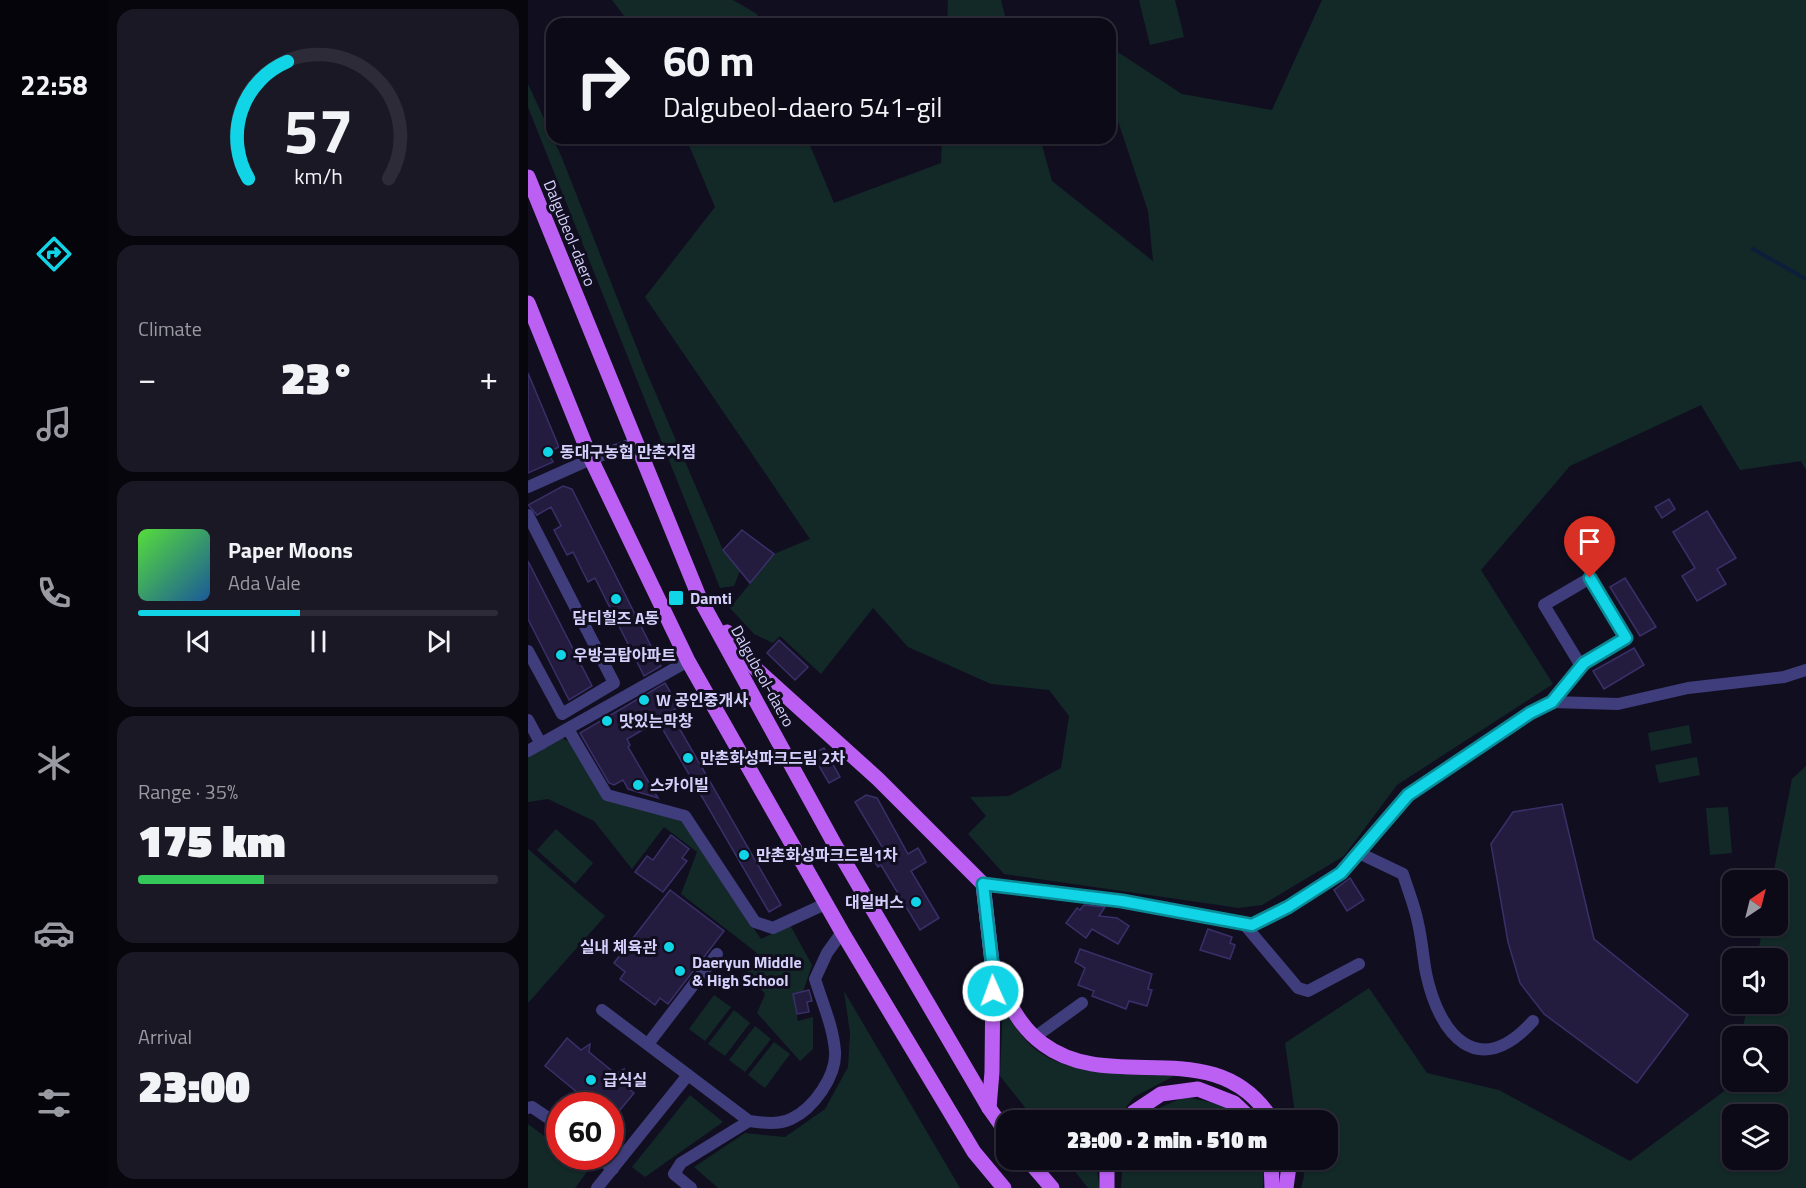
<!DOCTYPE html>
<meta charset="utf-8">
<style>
:root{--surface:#0d0a18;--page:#1b1825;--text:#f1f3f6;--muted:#9a9aa2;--line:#2d2b37;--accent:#11d4e7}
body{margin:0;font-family:"Titillium Web","Noto Sans KR",sans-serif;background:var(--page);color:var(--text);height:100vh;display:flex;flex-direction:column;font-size:22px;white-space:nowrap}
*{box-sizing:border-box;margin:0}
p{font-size:20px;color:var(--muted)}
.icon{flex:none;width:33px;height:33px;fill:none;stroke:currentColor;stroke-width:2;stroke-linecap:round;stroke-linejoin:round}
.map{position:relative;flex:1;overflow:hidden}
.details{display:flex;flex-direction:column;gap:9px;padding:9px;background:#07060d;width:420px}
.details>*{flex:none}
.hud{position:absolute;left:18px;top:18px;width:570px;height:126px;border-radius:18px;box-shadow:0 2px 4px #0004,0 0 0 2px var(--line);background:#0d0a18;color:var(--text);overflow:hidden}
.needle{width:39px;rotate:35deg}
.tools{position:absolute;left:1194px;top:870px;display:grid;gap:12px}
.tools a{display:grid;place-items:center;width:66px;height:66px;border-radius:12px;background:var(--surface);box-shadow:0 2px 4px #0004,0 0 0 2px var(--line);font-size:30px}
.speed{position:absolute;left:18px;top:1092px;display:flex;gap:12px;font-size:30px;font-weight:700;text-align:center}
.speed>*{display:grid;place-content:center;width:78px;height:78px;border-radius:50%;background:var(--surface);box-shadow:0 2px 4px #0004,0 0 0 2px var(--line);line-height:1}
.speed .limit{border:9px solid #d22;background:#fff;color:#111}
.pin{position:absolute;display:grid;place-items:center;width:51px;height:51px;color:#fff;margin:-62px -26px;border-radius:50% 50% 50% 0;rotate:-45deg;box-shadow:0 0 6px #0007}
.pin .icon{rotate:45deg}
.me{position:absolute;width:66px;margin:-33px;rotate:358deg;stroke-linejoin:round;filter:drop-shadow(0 0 4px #0008)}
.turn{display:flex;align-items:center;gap:21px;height:126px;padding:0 18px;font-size:27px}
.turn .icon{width:78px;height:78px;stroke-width:2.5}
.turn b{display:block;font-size:42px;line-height:51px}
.big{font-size:45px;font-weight:800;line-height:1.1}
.details .card{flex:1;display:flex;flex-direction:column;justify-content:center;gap:9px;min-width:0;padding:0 21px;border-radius:18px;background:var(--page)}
.details .dial{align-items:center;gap:0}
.dial svg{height:156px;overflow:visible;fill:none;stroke:var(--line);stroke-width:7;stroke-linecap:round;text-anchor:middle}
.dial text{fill:var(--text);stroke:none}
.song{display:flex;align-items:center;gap:18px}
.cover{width:72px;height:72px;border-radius:9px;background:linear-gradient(135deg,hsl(110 70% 55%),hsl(210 70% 35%))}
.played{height:6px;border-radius:3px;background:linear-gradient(90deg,var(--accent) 45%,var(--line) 45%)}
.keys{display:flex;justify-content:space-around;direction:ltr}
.heat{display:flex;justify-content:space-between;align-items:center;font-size:33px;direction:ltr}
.charge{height:9px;border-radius:4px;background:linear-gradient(90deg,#34c759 35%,var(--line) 0)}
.trip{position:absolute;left:468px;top:1110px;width:342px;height:60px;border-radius:18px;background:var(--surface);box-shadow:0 2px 4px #0004,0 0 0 2px var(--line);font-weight:800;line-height:60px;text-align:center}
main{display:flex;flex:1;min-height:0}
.tabs{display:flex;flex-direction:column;width:108px;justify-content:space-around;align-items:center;background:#05040a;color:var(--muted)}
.tabs .icon{width:42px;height:42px}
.tabs .active{color:var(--accent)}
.tabs b{font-size:27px;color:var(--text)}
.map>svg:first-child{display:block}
.green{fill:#122928;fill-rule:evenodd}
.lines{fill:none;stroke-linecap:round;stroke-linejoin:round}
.stream{stroke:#0d1e3a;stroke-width:4}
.building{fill:#231c3f;stroke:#3a3069;stroke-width:1.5}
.minor{stroke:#3f3d7b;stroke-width:12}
.major{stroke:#bb60f3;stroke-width:15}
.route-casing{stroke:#0b8a96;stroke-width:15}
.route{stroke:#11d4e7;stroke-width:10}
.poi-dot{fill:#11d4e7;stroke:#110e20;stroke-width:2}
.labels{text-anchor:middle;stroke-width:6;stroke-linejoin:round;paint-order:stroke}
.street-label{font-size:16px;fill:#d5d0fc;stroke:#110e20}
.poi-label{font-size:16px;font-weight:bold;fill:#d5d0fc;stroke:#110e20;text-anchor:start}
</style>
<main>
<nav class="tabs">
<b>22:58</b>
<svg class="icon active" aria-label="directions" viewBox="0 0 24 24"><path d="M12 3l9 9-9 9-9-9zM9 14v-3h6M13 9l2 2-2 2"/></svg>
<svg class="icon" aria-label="music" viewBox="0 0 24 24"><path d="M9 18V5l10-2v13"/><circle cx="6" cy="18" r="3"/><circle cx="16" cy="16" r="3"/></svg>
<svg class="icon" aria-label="phone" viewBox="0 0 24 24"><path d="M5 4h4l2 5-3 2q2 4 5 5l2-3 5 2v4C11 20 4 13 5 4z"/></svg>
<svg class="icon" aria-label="climate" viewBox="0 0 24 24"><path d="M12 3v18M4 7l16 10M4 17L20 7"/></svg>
<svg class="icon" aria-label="car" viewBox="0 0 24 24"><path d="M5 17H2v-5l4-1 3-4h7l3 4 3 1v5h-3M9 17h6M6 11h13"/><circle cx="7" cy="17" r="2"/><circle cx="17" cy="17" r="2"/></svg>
<svg class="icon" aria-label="filters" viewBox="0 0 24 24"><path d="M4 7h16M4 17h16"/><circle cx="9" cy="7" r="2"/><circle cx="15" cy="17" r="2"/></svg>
</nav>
<section class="details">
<div class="card dial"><svg viewBox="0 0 100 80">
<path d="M14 69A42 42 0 1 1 86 69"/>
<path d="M14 69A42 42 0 0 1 34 9" stroke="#11d4e7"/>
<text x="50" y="56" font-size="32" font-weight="700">57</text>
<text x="50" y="72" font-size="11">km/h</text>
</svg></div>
<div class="card"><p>Climate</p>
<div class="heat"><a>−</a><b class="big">23°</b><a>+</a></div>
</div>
<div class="card">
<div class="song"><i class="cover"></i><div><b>Paper Moons</b><p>Ada Vale</p></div></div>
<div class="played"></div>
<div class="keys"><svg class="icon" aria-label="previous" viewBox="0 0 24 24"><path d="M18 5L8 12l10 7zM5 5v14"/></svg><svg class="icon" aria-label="pause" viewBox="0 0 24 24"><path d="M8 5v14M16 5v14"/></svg><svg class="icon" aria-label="next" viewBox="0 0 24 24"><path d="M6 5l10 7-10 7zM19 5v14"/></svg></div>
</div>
<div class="card"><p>Range · 35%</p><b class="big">175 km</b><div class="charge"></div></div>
<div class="card"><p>Arrival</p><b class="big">23:00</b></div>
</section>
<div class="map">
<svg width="1278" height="1188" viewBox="0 0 1278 1188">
<rect width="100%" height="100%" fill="#110e20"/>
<g class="green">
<polygon points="84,0 205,0 229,14 233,24 102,24"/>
<polygon points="420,0 473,0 479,24 419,24"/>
<polygon points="611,0 647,0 656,37 622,45"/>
<polygon points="794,0 1278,0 1278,470 1273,461 1212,470 1173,405 1042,466 953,570 1025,684 869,785 816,856 734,905 711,908 476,874 440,834 458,816 442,797 481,796 533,768 541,716 521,690 463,684 380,647 345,608 293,674 252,636 245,643 226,634 202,608 246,554 282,539 117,297 187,207 158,138 279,138 306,203 413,163 414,138 512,138 524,181 625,261 620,211 582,97 582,47 654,94 744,110"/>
<polygon points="0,84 34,158 116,366 195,550 212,571 206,586 192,588 0,107"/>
<polygon points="1161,725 1164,743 1123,751 1120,733"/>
<polygon points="34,738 44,743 77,799 152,819 233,939 262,925 284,965 275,992 265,994 270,1021 285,1017 285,1049 272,1061 229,1013 237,994 217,969 229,953 153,894 169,852 136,827 104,869 66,821 20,799 0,802 0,757"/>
<polygon points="1169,757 1172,775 1131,783 1127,765"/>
<path d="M1278,766V1188H773L776,1176L774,1160H800V1120H768L757,1043L841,988L899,1073L971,1090L1102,1161L1203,1086L1204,1081L1250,1082V1036H1213L1220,1004H1250V958H1229L1235,926H1250V880H1244L1264,779ZM1204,1114H1250V1160H1204Z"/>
<polygon points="1200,807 1204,853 1182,855 1178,808"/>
<polygon points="28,829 65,863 47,884 9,850"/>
<polygon points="0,849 77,916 0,1003"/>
<polygon points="316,991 432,1188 190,1188 166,1167 217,1133 257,1137 297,1109 320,1067 322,1033"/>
<polygon points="186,995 203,1007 177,1041 161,1029"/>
<path d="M475,1006C482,1016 488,1028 496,1038C528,1078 600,1074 646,1076L606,1097L588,1120H507L472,1076Z"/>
<polygon points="206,1010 222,1023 197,1056 180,1044"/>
<polygon points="227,1026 243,1039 217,1072 201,1060"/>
<polygon points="246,1042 262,1054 237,1088 220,1075"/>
<polygon points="162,1095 195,1122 117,1177 104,1167"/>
<polygon points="657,1097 696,1105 715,1120 614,1120 619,1113"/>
<polygon points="0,1124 31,1147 32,1156 44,1157 61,1169 47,1188 0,1188"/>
<polygon points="538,1160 570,1160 568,1166 572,1188 560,1188"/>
<polygon points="595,1160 736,1160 735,1188 593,1188"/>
</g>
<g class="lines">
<polyline class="stream" points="1225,249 1278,279"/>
</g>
<g class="building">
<polygon points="0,373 31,447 20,452 25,462 0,473"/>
<polygon points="35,486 44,489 133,666 116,676 67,578 60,582 45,552 39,555 26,530 33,526 23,507 9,515 0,505"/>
<polygon points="1141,499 1147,509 1134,518 1127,507"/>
<polygon points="1179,511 1208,558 1189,569 1198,584 1169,601 1154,576 1167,568 1145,532"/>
<polygon points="214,530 246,554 222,583 195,550"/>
<polygon points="0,561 64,686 41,700 0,619"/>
<polygon points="1097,578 1128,627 1112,636 1082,587"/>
<polygon points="251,640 280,667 267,680 239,653"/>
<polygon points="1106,648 1116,665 1076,689 1065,671"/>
<polygon points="137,683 151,707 142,712 253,905 241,912 130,721 99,739 102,745 100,747 130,798 100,789 95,780 86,785 81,783 52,733"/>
<polygon points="296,748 312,777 301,783 284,754"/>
<polygon points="338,795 349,798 380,854 390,848 398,862 383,871 411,918 392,930 353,865 350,867 344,858 356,850 327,802"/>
<polygon points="1034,804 1066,939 1160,1015 1109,1083 1016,1014 992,983 980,942 963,844 985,812"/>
<polygon points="143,835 161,849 154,858 159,861 135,892 107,872 119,856 125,860"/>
<polygon points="822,878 836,900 819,911 806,890"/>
<polygon points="142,890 196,931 140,1004 132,998 127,1005 92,979 97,972 86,963"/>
<polygon points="556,905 577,907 571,916 589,918 601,926 590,944 564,929 558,938 538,923 549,908 552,910"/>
<polygon points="680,929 704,937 702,943 707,945 702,959 672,950"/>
<polygon points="552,949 624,974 620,989 624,990 619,1006 601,1001 598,1009 564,996 566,991 550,985 557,968 547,962"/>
<polygon points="281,990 284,1001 279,1002 281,1012 269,1014 265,994"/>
<polygon points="39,1038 53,1050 62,1044 61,1052 88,1074 96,1069 93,1082 106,1093 82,1122 82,1106 66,1106 17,1066"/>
</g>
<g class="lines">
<g class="minor">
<polyline points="0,487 63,459 107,443"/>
<polyline points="0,515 86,683 34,714 0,651"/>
<polyline points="1024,702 1056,663 1098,638 1062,578 1016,605 1053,666"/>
<polyline points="0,720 13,744"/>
<polyline points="40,729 79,795 157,816 227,922 245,928 297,904"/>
<polyline points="0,751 160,661"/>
<path d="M831,853L875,874C880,890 887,907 890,923C894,940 895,957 898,973C911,1035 950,1082 1005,1021"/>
<polyline points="455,884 594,901 724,925 760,907 813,873 880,795 1002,713 1024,702 1090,704 1160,688 1256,677 1278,670"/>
<polyline points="716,924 770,988 780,991 831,964"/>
<path d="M74,1010L221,1121C235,1123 250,1125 263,1119C285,1109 309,1076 307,1051C305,1026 294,1002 287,979L299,953L314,932"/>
<polyline points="507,1037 554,1003"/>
<polyline points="120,1044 189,954"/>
<polyline points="0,1108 4,1107 32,1126"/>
<polyline points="69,1156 85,1169"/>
<polyline points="69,1188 160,1075"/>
<polyline points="163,1188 146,1174 153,1163 221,1121"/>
</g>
<g class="major">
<polyline points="0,177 172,599 307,845 461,1108 478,1132"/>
<polyline points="0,303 63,459 160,661 314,932 446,1152 476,1188"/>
<polyline points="199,632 227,668 350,779 455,884 465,971 464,1072 461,1108"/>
<path d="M466,973C479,999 491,1027 515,1044C584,1096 688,1030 744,1120"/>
<polyline points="599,1120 606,1112 633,1094 670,1089 706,1103 724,1120"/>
<polyline points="500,1160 524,1188"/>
<polyline points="743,1160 744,1188"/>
<polyline points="579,1188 579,1160"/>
<polyline points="758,1188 761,1166 760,1160"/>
</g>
</g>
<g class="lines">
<g class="route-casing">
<polyline id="route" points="465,991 465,971 455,884 594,901 724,925 760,907 813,873 880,795 1002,713 1024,702 1056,663 1098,638 1062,578"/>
</g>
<use href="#route" class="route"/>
</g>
<g class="poi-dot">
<circle cx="20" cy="452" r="6"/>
<rect x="140" y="590" width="16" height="16" rx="3"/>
<circle cx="88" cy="599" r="6"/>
<circle cx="33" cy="655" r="6"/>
<circle cx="116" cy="700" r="6"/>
<circle cx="79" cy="721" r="6"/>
<circle cx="160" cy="758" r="6"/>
<circle cx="110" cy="785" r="6"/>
<circle cx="216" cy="855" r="6"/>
<circle cx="388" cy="902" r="6"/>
<circle cx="141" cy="947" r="6"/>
<circle cx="152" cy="971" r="6"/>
<circle cx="63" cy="1080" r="6"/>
</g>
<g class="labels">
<g class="street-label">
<text transform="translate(42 233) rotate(68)" y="6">Dalgubeol-daero</text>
<text transform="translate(235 676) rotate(61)" y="6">Dalgubeol-daero</text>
</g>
<g class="poi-label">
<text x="32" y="458">동대구농협 만촌지점</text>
<text x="162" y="604">Damti</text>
<text x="88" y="624" text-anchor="middle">담티힐즈 A동</text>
<text x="45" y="661">우방금탑아파트</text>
<text x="128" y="706">W 공인중개사</text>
<text x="91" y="727">맛있는막창</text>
<text x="172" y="764">만촌화성파크드림 2차</text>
<text x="122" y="791">스카이빌</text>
<text x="228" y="861">만촌화성파크드림1차</text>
<text x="376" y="908" text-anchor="end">대일버스</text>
<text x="129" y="953" text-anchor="end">실내 체육관</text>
<text x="164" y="968">Daeryun Middle<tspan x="164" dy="18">&amp; High School</tspan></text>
<text x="75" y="1086">급식실</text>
</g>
</g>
</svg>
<div class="tools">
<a><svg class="needle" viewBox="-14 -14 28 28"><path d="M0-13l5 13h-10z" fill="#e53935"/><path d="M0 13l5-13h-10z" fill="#9a9aa2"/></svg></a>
<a><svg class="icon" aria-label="sound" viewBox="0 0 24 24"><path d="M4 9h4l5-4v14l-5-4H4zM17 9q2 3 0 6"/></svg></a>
<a><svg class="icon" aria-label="search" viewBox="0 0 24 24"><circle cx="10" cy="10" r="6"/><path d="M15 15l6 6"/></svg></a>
<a><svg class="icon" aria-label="layers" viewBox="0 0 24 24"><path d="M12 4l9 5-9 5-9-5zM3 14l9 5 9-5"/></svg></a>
</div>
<div class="speed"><div class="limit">60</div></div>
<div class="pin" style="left:1062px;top:578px;background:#d93025"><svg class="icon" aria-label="arrive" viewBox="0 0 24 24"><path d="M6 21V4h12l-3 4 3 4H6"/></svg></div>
<svg class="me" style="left:465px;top:991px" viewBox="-20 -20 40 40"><circle r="17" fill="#11d4e7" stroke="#fff" stroke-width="3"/><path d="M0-11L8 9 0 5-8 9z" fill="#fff"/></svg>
<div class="trip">23:00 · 2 min · 510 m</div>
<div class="hud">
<div class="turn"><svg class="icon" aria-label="right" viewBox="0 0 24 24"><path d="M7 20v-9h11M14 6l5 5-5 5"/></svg><div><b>60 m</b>Dalgubeol-daero 541-gil</div></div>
</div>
</div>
</main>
